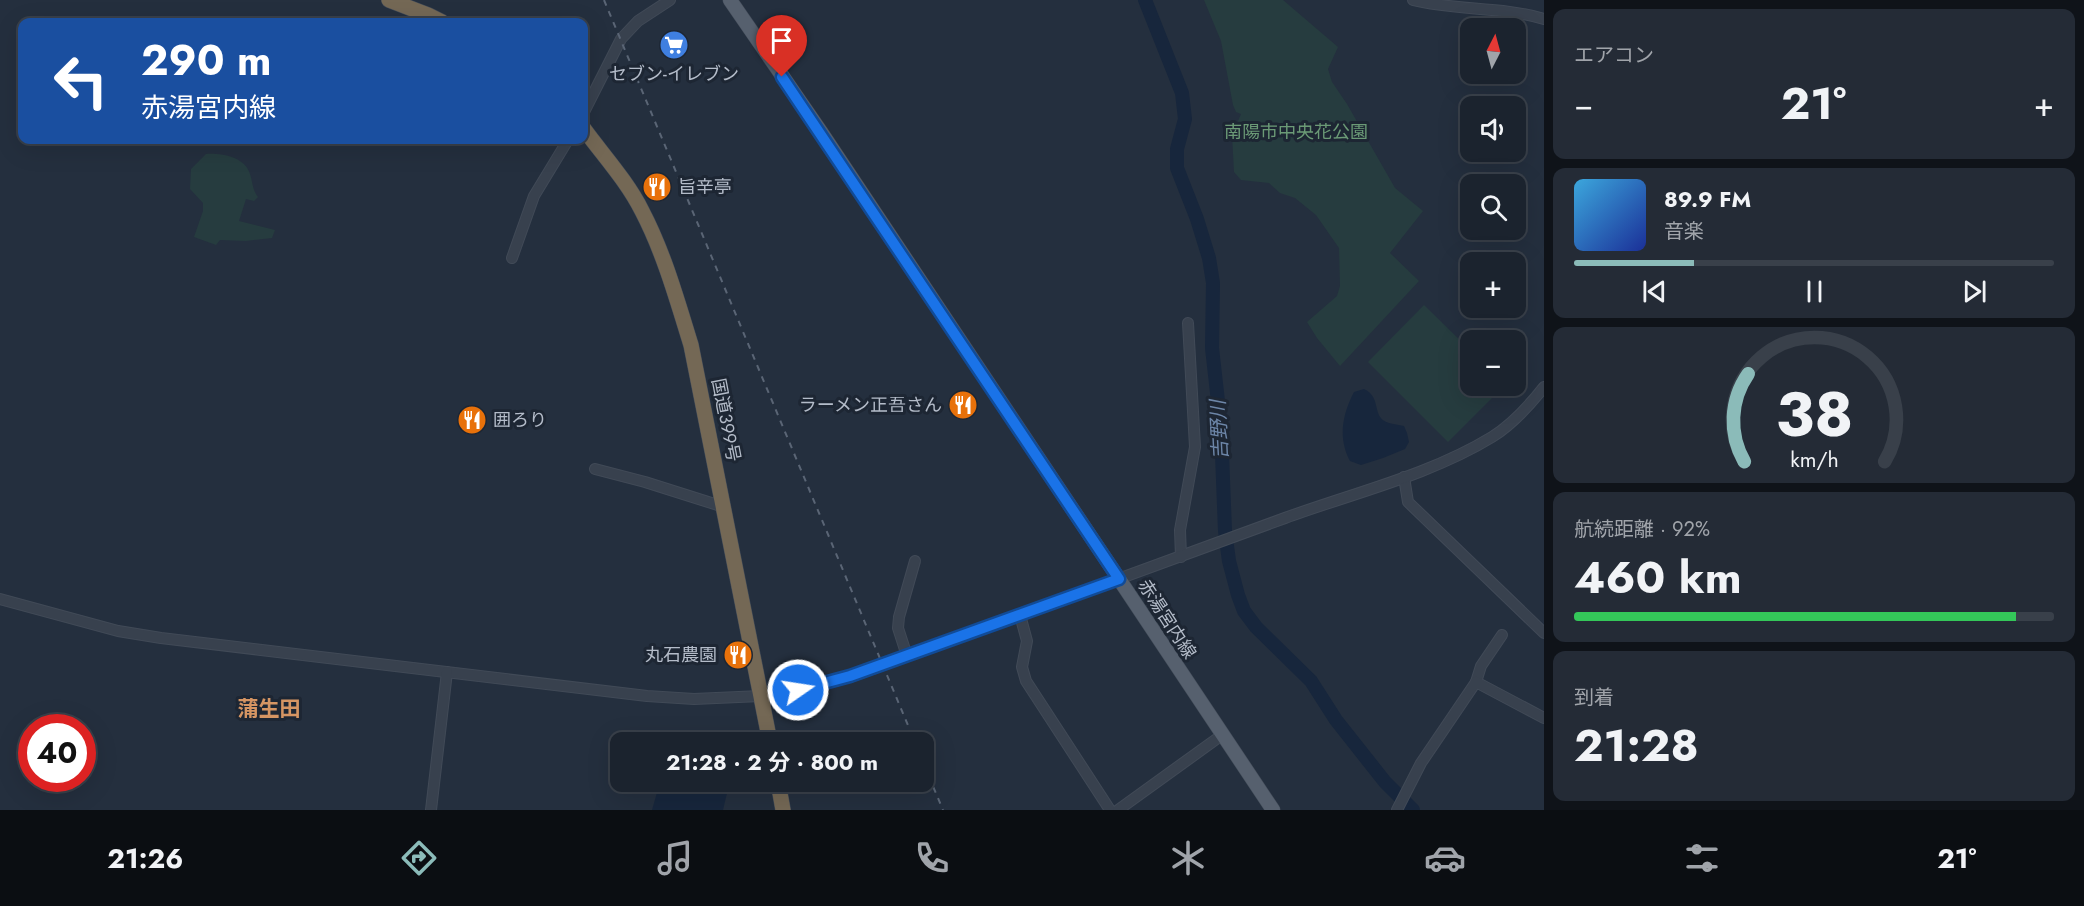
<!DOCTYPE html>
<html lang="ja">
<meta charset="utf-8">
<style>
:root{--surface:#1b232e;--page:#242b36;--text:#f1f3f6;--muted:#a0a4aa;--line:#39404a;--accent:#8bbbb9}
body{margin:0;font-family:Jost,"Noto Sans JP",sans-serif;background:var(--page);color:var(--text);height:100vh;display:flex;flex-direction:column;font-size:22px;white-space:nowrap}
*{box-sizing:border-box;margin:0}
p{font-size:20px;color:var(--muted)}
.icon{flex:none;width:33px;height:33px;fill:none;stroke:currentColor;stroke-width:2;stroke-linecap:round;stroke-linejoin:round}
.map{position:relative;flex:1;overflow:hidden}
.side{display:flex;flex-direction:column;gap:9px;padding:9px;background:#0f1319;width:540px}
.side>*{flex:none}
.banner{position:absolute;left:18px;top:18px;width:570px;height:126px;border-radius:12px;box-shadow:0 6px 24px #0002,0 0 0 2px var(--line);background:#1a4fa0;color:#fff;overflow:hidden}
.needle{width:39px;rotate:6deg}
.controls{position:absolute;left:1460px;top:18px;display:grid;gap:12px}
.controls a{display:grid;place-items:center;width:66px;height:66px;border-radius:12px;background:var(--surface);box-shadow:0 6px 24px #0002,0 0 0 2px var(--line);font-size:30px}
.speed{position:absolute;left:18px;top:714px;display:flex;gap:12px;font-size:30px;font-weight:700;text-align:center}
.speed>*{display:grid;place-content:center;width:78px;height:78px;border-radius:50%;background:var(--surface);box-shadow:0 6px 24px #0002,0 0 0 2px var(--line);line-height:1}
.speed .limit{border:9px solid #d22;background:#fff;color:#111}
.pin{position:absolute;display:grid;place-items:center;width:51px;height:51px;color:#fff;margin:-62px -26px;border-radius:50% 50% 50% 0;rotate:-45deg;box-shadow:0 0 6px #0007}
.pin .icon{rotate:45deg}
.me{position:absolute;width:66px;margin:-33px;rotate:77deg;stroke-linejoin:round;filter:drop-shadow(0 0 4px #0008)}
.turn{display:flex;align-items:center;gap:21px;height:126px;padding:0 24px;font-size:27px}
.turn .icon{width:78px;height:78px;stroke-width:2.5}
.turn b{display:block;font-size:42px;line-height:51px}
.big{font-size:45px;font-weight:700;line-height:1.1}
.side .card{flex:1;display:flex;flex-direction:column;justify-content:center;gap:9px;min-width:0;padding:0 21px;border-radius:12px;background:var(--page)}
.side .dial{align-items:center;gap:0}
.dial svg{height:156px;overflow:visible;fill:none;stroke:var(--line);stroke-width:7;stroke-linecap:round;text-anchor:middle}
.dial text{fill:var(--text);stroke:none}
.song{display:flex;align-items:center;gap:18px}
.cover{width:72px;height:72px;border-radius:9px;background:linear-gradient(135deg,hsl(200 70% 55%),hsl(230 70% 35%))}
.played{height:6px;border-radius:3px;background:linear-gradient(90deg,var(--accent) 25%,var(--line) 25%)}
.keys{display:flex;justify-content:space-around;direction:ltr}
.heat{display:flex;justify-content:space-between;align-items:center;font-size:33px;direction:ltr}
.charge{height:9px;border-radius:4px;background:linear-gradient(90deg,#34c759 92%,var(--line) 0)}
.trip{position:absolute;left:610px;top:732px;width:324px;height:60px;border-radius:12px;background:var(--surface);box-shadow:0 6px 24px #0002,0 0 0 2px var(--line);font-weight:700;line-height:60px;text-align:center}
.tab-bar{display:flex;height:96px;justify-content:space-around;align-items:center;background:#0b0e12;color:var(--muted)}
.tab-bar .icon{width:42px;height:42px}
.tab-bar .active{color:var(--accent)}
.tab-bar b{font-size:27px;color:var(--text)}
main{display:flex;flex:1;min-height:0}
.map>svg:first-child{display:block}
.green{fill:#263c3f}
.water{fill:#17263c}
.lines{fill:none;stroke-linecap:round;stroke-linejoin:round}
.river{stroke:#17263c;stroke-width:14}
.minor-casing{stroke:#414a57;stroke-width:12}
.major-casing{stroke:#414a57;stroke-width:15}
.highway-casing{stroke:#434c59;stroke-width:16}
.minor{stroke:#38414e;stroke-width:10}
.major{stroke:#56606e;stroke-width:14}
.highway{stroke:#746855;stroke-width:15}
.rail{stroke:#5a6575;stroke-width:2;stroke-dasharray:6 6;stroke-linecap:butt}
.route-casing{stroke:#114b97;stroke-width:15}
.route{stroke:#1a73e8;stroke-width:10}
.labels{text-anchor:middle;stroke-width:6;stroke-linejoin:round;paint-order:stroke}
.poi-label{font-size:18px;fill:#b4bcc9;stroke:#1d2633;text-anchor:start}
.park-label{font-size:18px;fill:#6b9a76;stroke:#1d2633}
.street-label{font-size:18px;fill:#b4bcc9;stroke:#1d2633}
.water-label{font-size:20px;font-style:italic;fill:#6d86a8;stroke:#1d2633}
.quarter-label{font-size:21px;font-weight:bold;fill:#d59563;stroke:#1d2633}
</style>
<main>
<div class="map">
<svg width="1544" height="810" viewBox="0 0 1544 810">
<rect width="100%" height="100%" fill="#242f3e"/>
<g class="green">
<polygon points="1204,0 1283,0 1338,47 1328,69 1332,82 1347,104 1395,188 1423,211 1390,253 1419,281 1340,366 1317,338 1307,322 1337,296 1340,286 1339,248 1316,215 1295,198 1280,193 1269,183 1241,180 1234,172 1232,135 1241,114 1236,112 1233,105 1221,41"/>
<path d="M206,154C222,153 245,157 250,174C253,183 252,189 258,197L254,201L246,199L239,221L275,230L272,238L246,241L220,240L216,245L194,237L203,211V203L190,189L191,169Z"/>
<polygon points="1424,305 1470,350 1470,386 1504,386 1448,442 1368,362"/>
</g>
<g class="water">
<path d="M1364,389C1383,398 1370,417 1389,423C1393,424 1399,425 1404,426L1407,433L1409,442L1405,449L1383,458L1361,465L1350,461C1338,438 1342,415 1354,392Z"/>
<polygon points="660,782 687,782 727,793 723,810 652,810"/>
</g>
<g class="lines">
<polyline class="river" points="1145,0 1182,93 1185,119 1177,149 1177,168 1197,219 1209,258 1213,283 1212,348 1221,428 1225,531 1229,561 1238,595 1244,611 1256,627 1311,681 1336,720 1385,782 1413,810"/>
<g class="minor-casing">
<g id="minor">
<path d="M1413,0C1456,11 1501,6 1544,19"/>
<polyline points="584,112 621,39 638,21 670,0"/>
<polyline points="512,258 534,196 568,140"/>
<polyline points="595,469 645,482 724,507"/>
<polyline points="1404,477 1408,502 1544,633"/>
<polyline points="1181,557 1180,530 1195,447 1188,323"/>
<path d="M0,599L118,631L161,638L647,696L694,699L761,696L816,686L850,677C996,625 1140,570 1285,518C1353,493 1430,475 1492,437C1513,424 1529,406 1544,387"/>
<polyline points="1020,615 1027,641 1022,667 1026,681 1110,810"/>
<polyline points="907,656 898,628 899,617 915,561"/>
<polyline points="1476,682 1481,666 1502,635"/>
<polyline points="431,810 447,672"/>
<polyline points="1118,810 1222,735"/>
<polyline points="1397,810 1421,763 1476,682 1544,718"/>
</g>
</g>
<g class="major-casing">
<polyline id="major" points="730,0 821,132 1273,810"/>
</g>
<g class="highway-casing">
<g id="highway">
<polyline points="389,0 428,15 442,22"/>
<path d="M584,129C603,155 627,181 642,211C664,253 677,300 691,345L770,742"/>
<polyline points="778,782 783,810"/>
</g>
</g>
<use href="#minor" class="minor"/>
<use href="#major" class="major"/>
<use href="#highway" class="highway"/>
<g class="rail">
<polyline points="604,0 915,742"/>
<polyline points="924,765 943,810"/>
</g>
</g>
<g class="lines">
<g class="route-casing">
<polyline id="route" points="782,77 1119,579 850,676 798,690"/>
</g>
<use href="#route" class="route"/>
</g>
<defs>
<g id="supermarket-disc" transform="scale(1.5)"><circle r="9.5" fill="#3f7fe0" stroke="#1d2633"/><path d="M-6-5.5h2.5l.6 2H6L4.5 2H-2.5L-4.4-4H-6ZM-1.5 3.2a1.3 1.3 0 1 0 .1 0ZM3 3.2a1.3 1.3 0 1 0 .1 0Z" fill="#fff"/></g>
<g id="restaurant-disc" transform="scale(1.5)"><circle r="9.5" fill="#e8710a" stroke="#1d2633"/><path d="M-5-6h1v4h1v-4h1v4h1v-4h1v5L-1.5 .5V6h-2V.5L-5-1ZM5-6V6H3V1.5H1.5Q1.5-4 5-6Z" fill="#fff"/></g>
</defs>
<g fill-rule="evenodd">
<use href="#supermarket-disc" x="674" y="45"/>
<use href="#restaurant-disc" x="657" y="187"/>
<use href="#restaurant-disc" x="963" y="405"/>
<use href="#restaurant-disc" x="472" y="420"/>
<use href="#restaurant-disc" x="738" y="655"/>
</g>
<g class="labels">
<g class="poi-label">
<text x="674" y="80" text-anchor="middle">セブン-イレブン</text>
<text x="678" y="193">旨辛亭</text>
<text x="942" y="411" text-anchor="end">ラーメン正吾さん</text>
<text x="493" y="426">囲ろり</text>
<text x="717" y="661" text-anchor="end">丸石農園</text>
</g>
<g class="park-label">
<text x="1296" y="138">南陽市中央花公園</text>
</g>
<g class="street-label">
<text transform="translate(726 420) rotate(79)" y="6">国道399号</text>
<text transform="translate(1167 619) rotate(57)" y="6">赤湯宮内線</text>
</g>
<g class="water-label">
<text transform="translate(1219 430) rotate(-93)" y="7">吉野川</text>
</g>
<g class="quarter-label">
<text x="269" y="716">蒲生田</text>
</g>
</g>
</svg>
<div class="controls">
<a><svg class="needle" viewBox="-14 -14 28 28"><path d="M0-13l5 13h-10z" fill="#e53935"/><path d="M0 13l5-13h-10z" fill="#a0a4aa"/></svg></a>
<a><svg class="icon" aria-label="sound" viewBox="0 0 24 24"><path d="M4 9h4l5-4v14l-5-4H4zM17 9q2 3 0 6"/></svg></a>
<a><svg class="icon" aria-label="search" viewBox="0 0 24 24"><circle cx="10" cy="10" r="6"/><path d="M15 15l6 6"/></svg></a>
<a>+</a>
<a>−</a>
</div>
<div class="speed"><div class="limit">40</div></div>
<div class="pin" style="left:782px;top:77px;background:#d93025"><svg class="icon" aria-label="arrive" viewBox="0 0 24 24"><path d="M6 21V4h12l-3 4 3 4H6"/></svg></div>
<svg class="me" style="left:798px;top:690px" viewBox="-20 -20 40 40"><circle r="17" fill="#1a73e8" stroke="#fff" stroke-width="3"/><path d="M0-11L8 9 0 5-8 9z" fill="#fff"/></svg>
<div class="trip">21:28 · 2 分 · 800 m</div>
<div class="banner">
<div class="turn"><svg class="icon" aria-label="left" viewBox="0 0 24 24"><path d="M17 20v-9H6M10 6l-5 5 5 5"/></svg><div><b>290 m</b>赤湯宮内線</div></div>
</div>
</div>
<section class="side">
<div class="card"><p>エアコン</p>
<div class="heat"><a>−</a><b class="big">21°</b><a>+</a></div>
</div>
<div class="card">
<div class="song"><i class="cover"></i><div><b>89.9 FM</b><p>音楽</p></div></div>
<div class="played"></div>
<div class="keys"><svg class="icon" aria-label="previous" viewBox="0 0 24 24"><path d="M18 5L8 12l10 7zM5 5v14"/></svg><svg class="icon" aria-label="pause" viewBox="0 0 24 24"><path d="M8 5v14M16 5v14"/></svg><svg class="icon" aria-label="next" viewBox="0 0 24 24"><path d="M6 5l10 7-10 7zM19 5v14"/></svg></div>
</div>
<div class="card dial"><svg viewBox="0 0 100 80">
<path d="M14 69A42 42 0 1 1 86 69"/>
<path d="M14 69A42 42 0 0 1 16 24" stroke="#8bbbb9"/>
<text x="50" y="56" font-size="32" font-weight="700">38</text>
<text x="50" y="72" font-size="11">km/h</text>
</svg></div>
<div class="card"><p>航続距離 · 92%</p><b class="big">460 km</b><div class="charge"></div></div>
<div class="card"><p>到着</p><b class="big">21:28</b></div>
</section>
</main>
<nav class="tab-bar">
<b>21:26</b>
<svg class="icon active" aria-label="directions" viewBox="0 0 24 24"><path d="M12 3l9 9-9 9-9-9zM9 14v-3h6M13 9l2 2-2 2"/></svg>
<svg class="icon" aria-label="music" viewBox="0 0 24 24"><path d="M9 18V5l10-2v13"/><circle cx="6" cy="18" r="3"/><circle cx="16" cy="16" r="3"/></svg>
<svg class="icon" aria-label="phone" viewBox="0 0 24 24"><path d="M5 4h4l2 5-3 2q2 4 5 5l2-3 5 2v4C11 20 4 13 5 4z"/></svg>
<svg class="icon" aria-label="climate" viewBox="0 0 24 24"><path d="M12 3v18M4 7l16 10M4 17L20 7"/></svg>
<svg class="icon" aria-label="car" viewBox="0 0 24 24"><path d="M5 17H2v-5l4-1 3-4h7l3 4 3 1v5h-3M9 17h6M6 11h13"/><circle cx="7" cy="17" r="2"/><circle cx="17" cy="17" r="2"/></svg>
<svg class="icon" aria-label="filters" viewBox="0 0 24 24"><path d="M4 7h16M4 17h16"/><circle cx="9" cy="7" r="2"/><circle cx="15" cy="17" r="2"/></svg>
<b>21°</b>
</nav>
